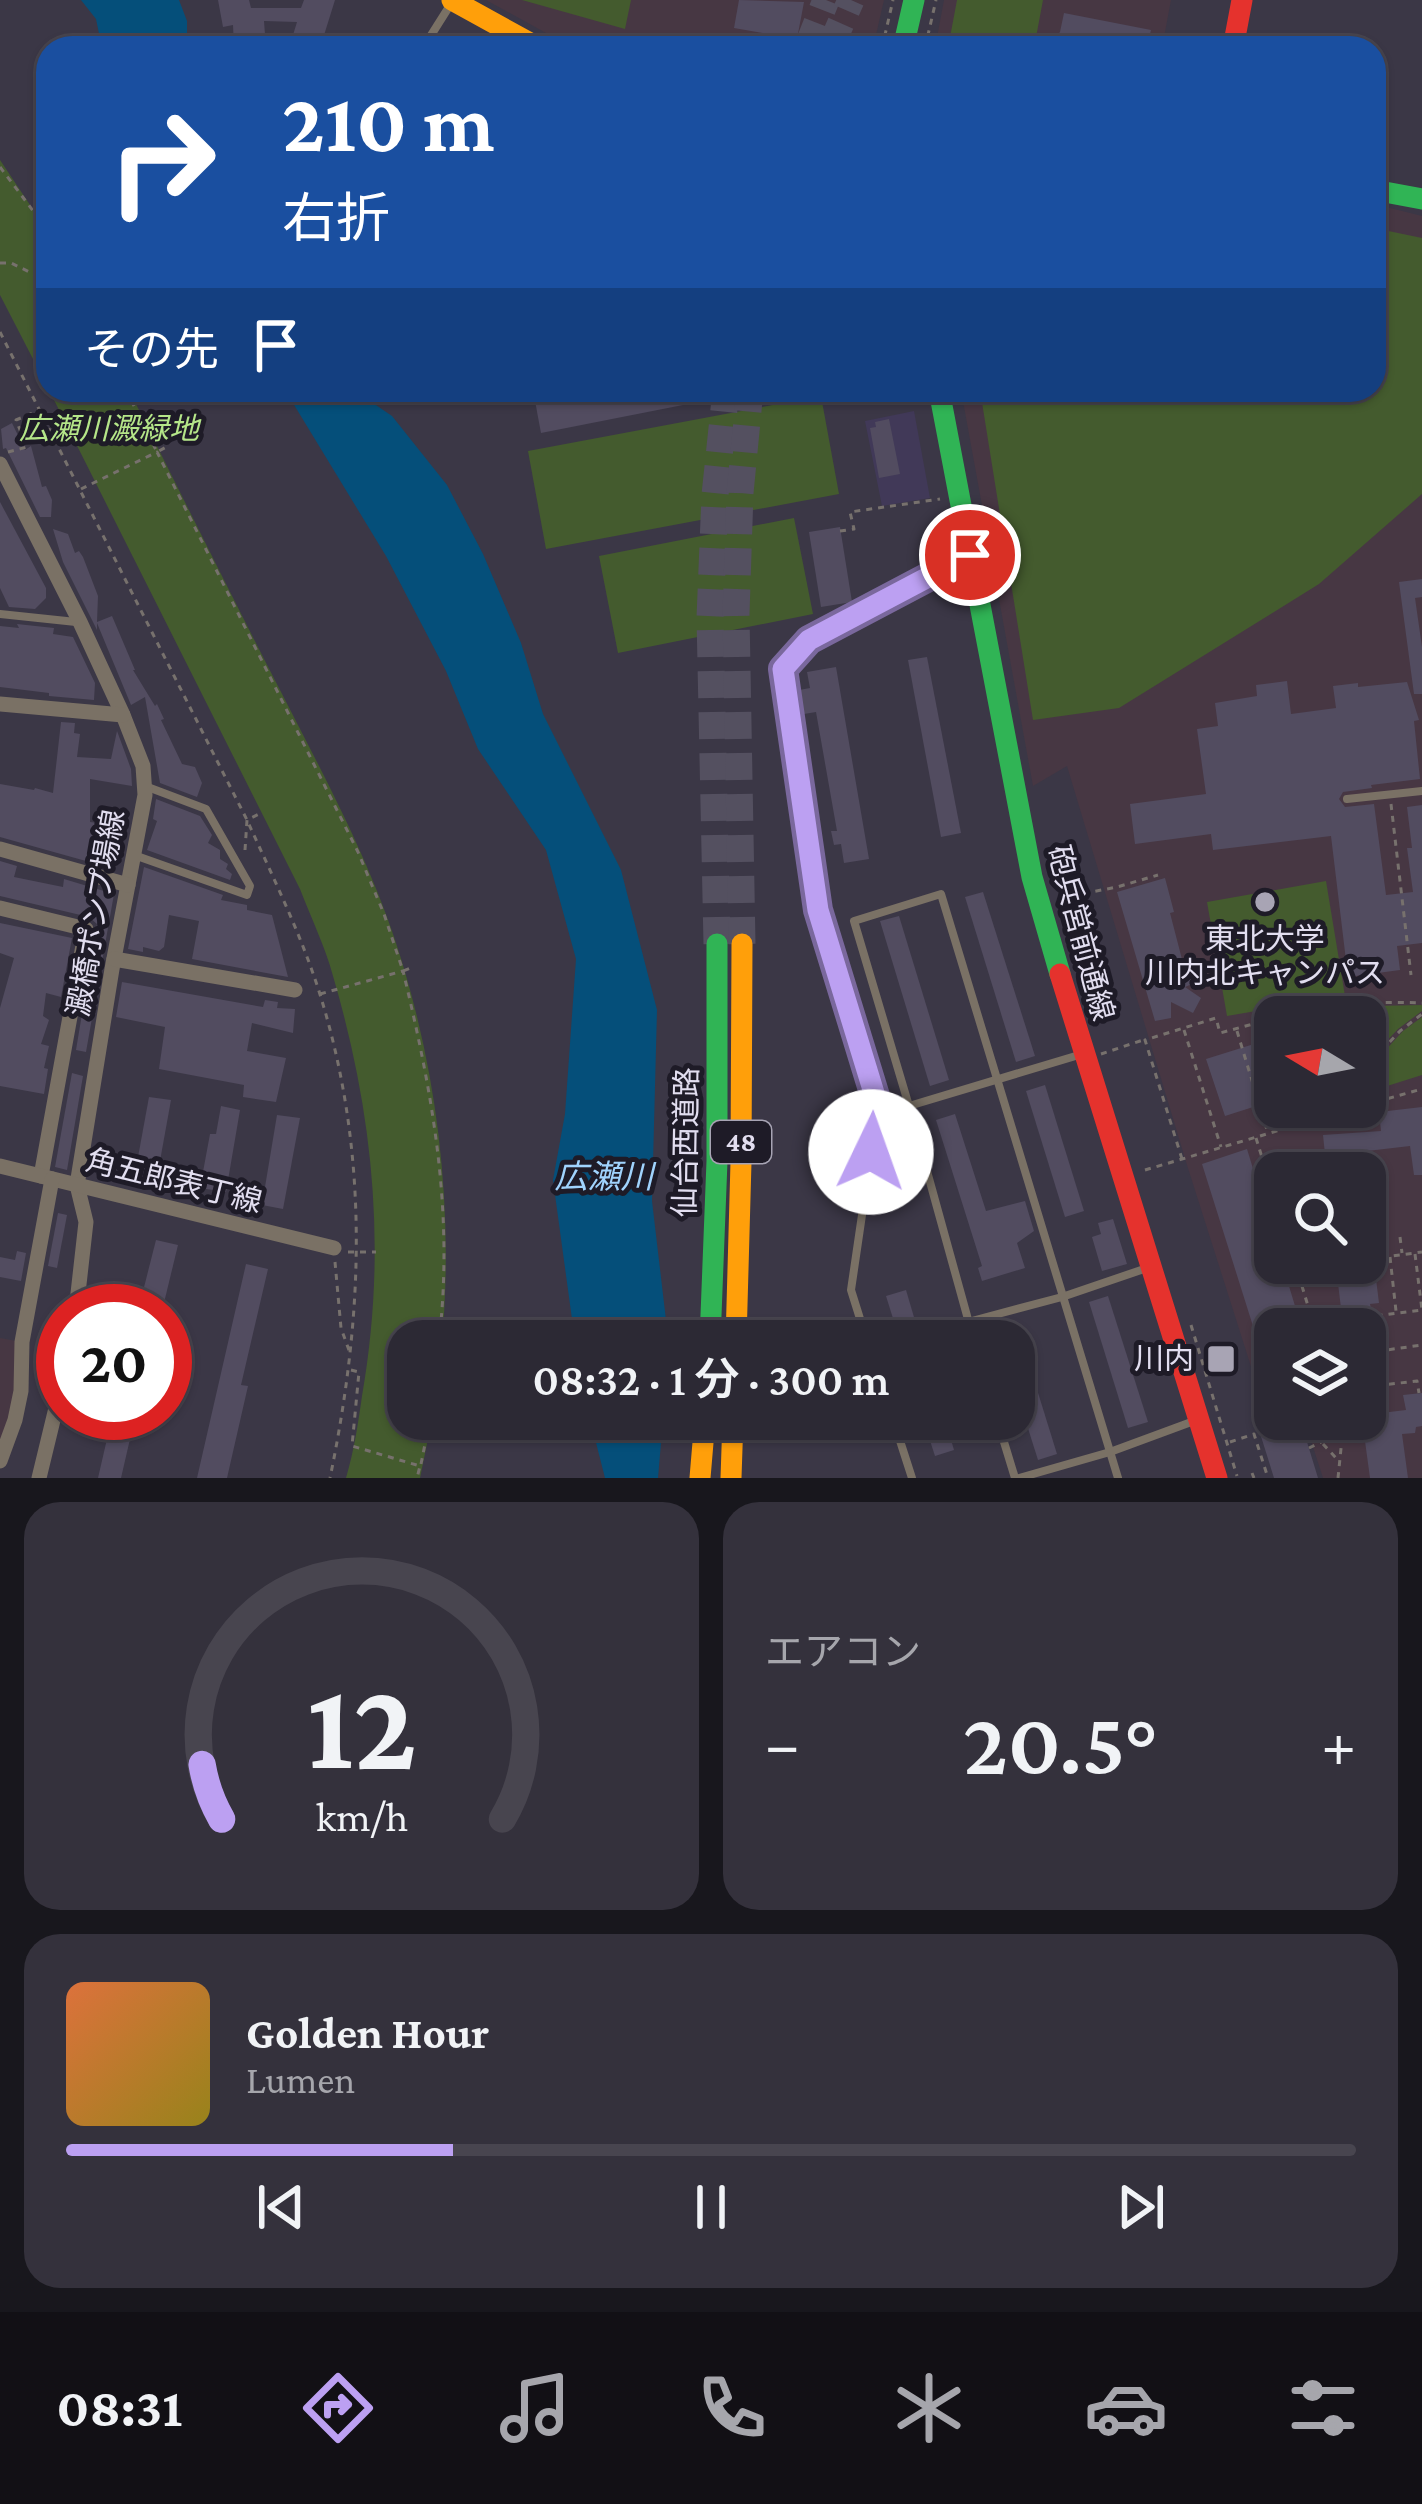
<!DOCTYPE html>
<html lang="ja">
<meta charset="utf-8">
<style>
:root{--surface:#2c2934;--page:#34313c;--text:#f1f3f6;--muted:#a6a6ac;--line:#48454f;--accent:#bca0f2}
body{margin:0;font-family:"Crimson Pro","Noto Sans JP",serif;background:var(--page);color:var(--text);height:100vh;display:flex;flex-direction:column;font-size:45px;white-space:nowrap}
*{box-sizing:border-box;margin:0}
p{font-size:39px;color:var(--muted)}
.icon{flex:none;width:66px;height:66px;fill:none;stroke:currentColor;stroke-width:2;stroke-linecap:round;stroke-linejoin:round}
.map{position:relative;height:1478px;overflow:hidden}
.side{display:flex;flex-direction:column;gap:24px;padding:24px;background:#18171d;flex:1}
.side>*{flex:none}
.banner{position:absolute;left:36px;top:36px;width:1350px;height:366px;border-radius:36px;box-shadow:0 3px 9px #0004,0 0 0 3px var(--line);background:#1a4fa0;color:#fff;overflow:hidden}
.needle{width:78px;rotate:280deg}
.buttons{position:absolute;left:1254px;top:996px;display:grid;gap:24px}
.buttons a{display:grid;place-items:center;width:132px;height:132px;border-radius:24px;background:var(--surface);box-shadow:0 3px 9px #0004,0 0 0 3px var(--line);font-size:60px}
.speed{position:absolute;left:36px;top:1284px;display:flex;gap:24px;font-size:60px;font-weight:700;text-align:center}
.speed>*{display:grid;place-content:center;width:156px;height:156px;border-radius:50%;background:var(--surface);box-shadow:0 3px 9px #0004,0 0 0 3px var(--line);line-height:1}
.speed .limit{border:18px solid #d22;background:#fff;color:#111}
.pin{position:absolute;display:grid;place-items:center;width:102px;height:102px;color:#fff;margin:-51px;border:6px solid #fff;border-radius:50%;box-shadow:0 3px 12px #0007}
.me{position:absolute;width:132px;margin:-66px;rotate:3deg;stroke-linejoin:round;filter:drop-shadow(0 0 9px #0008)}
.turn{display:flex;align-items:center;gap:42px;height:252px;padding:0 48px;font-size:54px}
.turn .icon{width:156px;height:156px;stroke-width:2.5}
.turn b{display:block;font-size:84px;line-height:102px}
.then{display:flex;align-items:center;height:114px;padding:0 48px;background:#0003;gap:24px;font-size:45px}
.big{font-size:90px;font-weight:600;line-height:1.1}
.side .card{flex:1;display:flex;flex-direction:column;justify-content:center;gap:18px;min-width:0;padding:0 42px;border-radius:36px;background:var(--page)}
.side .dial{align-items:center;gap:0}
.dial svg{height:312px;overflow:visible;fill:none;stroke:var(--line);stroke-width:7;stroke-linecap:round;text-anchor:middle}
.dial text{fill:var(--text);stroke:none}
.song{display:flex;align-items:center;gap:36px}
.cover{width:144px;height:144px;border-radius:18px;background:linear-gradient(135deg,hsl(20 70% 55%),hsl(50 70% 35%))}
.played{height:12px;border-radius:6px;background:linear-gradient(90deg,var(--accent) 30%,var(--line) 30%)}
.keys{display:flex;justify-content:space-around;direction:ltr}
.heat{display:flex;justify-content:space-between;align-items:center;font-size:66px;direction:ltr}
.side .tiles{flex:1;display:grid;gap:24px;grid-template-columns:1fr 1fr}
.card:last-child{grid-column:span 2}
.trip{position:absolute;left:387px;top:1320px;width:648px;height:120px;border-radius:36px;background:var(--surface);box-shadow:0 3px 9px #0004,0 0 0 3px var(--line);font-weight:600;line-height:120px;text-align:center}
.tabs{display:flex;height:192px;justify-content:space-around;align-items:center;background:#121015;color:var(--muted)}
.tabs .icon{width:84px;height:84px}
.tabs .current{color:var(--accent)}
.tabs b{font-size:54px;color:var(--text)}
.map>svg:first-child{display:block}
.built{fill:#413958}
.education{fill:#473743;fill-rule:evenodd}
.green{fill:#445b2e}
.water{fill:#054f7a}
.building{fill:#524c60}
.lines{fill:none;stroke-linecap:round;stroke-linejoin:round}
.highway-tunnel{stroke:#545060;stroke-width:27;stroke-dasharray:27 14;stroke-linecap:butt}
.path{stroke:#77716d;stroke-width:3;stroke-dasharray:6 6;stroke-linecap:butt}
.lane{stroke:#7a7165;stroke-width:8}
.street{stroke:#7a7165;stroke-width:15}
.fast{stroke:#30b455;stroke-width:21}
.slow{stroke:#ff9f0a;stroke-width:21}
.jam{stroke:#e5322d;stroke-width:21}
.route-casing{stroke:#7a689d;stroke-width:30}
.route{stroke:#bca0f2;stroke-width:21}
.poi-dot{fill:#a8a4b4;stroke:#1e1b27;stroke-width:4.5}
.labels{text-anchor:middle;stroke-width:10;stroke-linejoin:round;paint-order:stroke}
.shield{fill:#1e1b27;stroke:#a7a4b4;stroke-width:3}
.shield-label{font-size:27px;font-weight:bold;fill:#e2def0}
.park-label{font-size:30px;font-style:italic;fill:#b5e689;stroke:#1e1b27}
.street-label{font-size:30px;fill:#e2def0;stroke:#1e1b27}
.poi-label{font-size:30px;fill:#e2def0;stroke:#1e1b27}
.water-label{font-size:33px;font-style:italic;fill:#a0d3fd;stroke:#1e1b27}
</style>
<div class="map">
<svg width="1422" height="1478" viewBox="0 0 1422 1478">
<rect width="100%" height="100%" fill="#3b3746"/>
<polygon class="built" points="914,411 930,498 882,506 865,421"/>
<g class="education">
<polygon points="486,0 884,0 873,48 593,48 546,33"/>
<polygon points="944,0 1171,0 1162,48 935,48"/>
<path d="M1374,204L1422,216V1478H1323L1304,1419H1365V1329H1275V1373L1255,1379L1187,1165L1067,766L1033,786L961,390H1374ZM1275,1017H1365V1107H1275ZM1275,1173H1365V1263H1275Z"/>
<polygon points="0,1338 22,1342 21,1391 0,1461"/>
</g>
<g class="green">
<polygon points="522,0 631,0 625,29"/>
<polygon points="957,0 1043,0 1034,48 948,48"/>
<polygon points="0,160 48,232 48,388 0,295"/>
<polygon points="1374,228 1422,238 1422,494 1319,584 1119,708 1033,720 980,390 1374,390"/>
<path d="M49,390H129C179,490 229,591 280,690C327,782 377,873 405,972C440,1091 453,1218 442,1341H408V1419H432L420,1478H346C354,1451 358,1424 362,1396C387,1252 374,1116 333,976C325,946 311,918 300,889Z"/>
<polygon points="821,396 839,494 546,549 528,451"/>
<polygon points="794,518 813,614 618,653 599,556"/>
<polygon points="1326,881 1345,996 1227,1016 1207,902"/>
<polygon points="1422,1005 1422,1011 1398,1029 1365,1064 1365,1017 1298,1015 1373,1006"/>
<polygon points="1422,1017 1422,1075 1365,1093 1365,1073 1370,1067 1403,1031"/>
</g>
<g class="water">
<polygon points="81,0 179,0 187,21 187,48 102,48 96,19"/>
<polygon points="285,390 362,390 370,401 392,416 447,485 483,554 521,643 543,714 621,870 657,1010 652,1201 666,1320 665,1341 575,1341 553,1180 565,1114 576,959 546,850 478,749 446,671 386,556"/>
<polygon points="590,1419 663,1419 658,1478 605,1478"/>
</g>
<g class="building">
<polygon points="218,0 249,0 251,8 301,8 304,0 335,0 320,48 289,48 297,22 264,21 266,48 234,48 233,25 223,27"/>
<polygon points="739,0 804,2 797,39 734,28"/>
<polygon points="1064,13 1151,30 1147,48 1046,48 1060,32"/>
<polygon points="533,390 681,390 683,405 541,433"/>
<polygon points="889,419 900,474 879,478 870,428 876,427 875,422"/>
<polygon points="12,423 25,450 31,446 42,487 46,486 52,500 51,517 40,517 6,448 3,449 1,429"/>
<polygon points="0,502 46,588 46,598 35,609 9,607 0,588"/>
<polygon points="840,527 852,602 821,607 809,532"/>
<polygon points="53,529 68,534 75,553 79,551 83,557 98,596 97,622 112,616 135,670 133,670 155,706 157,704 164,719 161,720 182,764 195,767 202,783 197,797 160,783 145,697 131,705 97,623 97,630 63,562"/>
<polygon points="1422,579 1422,597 1415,598 1422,647 1422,694 1414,694 1399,582"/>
<polygon points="17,624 54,628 53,634 73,637 95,683 94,700 49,696 49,693 0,687 0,626 19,628"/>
<polygon points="927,657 961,833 941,837 908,660"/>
<polygon points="836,667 869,859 844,863 841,844 834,845 831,831 837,831 816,712 798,715 794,691 810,688 807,672"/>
<polygon points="1287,681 1291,714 1336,708 1333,686 1358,683 1358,687 1407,682 1419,720 1414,721 1420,779 1371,785 1372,788 1343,792 1339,799 1345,807 1374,804 1386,895 1413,892 1407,848 1412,848 1407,807 1422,805 1422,943 1397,946 1400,970 1348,977 1331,836 1213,850 1211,834 1135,844 1130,804 1206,794 1197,729 1218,726 1215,703 1257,696 1256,685"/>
<polygon points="61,722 75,723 74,733 80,734 77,757 111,759 117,731 131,769 132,786 90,779 90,822 113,825 109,852 114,853 111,868 0,837 0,784 34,790 35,788 53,793"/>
<polygon points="156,799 200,816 212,835 208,843 220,850 220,859 228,864 226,869 232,874 230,880 147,850 157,821 153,819"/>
<polygon points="0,861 17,866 14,877 63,887 64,879 114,894 86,1052 76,1050 97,924 89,917 0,896"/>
<polygon points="144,867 223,895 221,900 247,905 247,910 272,915 288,977 192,959 199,921 169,915 164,947 159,951 143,947 143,952 128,949"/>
<polygon points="1165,878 1174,912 1170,913 1184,967 1192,965 1197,982 1185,987 1201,998 1193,1013 1171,1002 1171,1018 1155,1021 1117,892"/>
<polygon points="983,892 1035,1056 1016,1062 965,897"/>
<polygon points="899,916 949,1080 930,1086 880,921"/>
<polygon points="0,923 72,938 61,997 46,993 43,1016 49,1020 41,1044 49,1046 44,1068 48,1069 44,1094 0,1086 0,1008 14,958 0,953"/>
<polygon points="122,982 263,1007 265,1000 278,1002 277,1008 295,1009 293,1033 252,1023 247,1051 286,1058 276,1102 243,1097 244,1085 159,1069 165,1027 116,1017"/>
<polygon points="1275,1026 1275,1100 1225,1116 1206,1059 1254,1044 1251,1033"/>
<polygon points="72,1073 83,1076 67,1170 55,1167"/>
<polygon points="1045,1085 1084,1211 1065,1217 1026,1091"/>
<polygon points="149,1097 171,1100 156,1183 134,1179"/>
<polygon points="221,1106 240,1110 226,1192 200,1188 210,1134 216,1134"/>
<polygon points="1422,1107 1422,1175 1414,1175 1410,1146 1367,1151 1370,1173 1316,1173 1314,1155 1325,1154 1323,1135 1381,1131 1379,1112"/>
<polygon points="955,1114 986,1211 1025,1201 1034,1231 1017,1243 1025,1268 982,1281 978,1268 982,1266 936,1120"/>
<polygon points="277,1115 300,1118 283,1209 262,1205"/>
<polygon points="1247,1149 1269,1221 1275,1219 1275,1263 1282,1263 1302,1329 1275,1329 1275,1419 1300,1419 1318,1478 1274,1478 1259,1430 1273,1426 1259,1381 1269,1377 1202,1164"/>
<polygon points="58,1213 67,1215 57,1268 48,1266"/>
<polygon points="1113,1219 1127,1264 1102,1271 1092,1237 1101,1234 1098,1223"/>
<polygon points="156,1240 178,1245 162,1311 138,1311"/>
<polygon points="17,1251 26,1253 21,1281 0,1277 0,1257 15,1260"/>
<polygon points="1338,1263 1374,1263 1379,1303 1370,1304 1371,1308 1350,1310 1350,1307 1341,1308 1336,1267 1339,1266"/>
<polygon points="246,1264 268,1269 241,1385 248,1386 227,1478 197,1478"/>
<polygon points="906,1290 921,1341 900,1341 886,1296"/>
<polygon points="1108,1296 1148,1422 1128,1428 1089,1302"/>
<polygon points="1017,1325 1057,1454 1038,1460 1014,1384 1014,1326"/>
<polygon points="1422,1393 1422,1426 1416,1427 1415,1433 1402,1434 1408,1478 1370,1478 1362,1419 1365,1419 1365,1415 1406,1410 1403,1395"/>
<polygon points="113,1413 136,1413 121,1478 98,1478"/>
<polygon points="923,1419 945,1419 954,1450 935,1456"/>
</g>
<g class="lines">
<g class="highway-tunnel">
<polyline points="807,48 826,0"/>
<polyline points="830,48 851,0"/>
<polyline points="717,944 710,618 715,495 726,390"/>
<polyline points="742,944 736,614 740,493 750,390"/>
</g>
<g class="path">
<polyline points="882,48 893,0"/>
<polyline points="925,48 936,0"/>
<polyline points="0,167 37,216 48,236"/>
<polyline points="0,263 11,263 48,281"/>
<path d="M0,332L247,820C272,875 299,930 318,988C370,1151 364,1313 330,1478"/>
<polyline points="126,390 157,452 168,446"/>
<polyline points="8,452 27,447 16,420 40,410"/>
<polyline points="81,489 157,452 358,852 384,914 403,971 413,967"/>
<polyline points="840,531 854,529 850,512 940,499"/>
<polyline points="1391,804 1411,975"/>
<polyline points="245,850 247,820 261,813"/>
<polyline points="1060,898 1117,887 1158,875"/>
<path d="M320,994L403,971C433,1095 454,1212 439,1341"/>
<path d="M1279,1017C1324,1004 1375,1001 1422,1003"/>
<polyline points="1184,1030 1221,1147"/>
<polyline points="1237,1031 1267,1130"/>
<polyline points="1101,1054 1143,1040"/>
<polyline points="1365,1068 1400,1031 1422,1014"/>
<polyline points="1365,1105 1422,1089"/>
<polyline points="1256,1138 1275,1199"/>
<polyline points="1182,1159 1145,1040 1216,1018 1220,1033 1275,1018"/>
<polyline points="1145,1170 1358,1107"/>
<polyline points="1400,1237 1402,1253"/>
<polyline points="348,1252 376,1252"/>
<polyline points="1415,1254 1422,1310"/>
<polyline points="1390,1257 1396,1311"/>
<polyline points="1370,1259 1422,1252"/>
<polyline points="335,1262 341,1328 350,1353"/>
<polyline points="1295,1263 1315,1329"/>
<polyline points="1191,1325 1237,1476"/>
<polyline points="1353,1329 1351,1319 1422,1310"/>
<polyline points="1365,1353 1422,1345"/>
<polyline points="351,1370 359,1372 352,1446 420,1466 417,1478"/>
<polyline points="1365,1387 1417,1381 1419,1393"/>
<polyline points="1303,1419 1308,1435 1305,1436"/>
<polyline points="1230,1442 1254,1434 1268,1478"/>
<polyline points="1323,1444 1337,1459"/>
<polyline points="1309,1448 1331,1437 1336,1419"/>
<polyline points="421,1464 430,1419"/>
<polyline points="1252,1473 1254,1478"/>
<polyline points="1338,1478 1344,1419"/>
</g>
<g class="lane">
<polyline points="423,48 452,2"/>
<polyline points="0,614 76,622"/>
<polyline points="1347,799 1422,791"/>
<polyline points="134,855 247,895 250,886 206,809 145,786"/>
<polyline points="878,1106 909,1106 1079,1055"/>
<polyline points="968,1322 1062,1297 1150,1267"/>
<polyline points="867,1341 851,1290 878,1106 818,910 783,669 809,640 966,557"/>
<polyline points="974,1341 909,1106 854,921 941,894 1118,1478"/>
<polyline points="893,1419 912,1478"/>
<polyline points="997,1419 1015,1478"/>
<polyline points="1019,1478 1110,1452 1194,1421"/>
</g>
<g class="street">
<polyline points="0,464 80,622 123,715 143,766 145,795 112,969 77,1185 86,1222 76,1311"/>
<polyline points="0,704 123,715"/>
<polyline points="0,849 128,885"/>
<polyline points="0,908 86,929 41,1176"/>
<polyline points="114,959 295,990"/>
<polyline points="0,1166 334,1248"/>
<polyline points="0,1461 15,1420 21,1391 22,1342 52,1179"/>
<polyline points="39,1478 63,1379"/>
</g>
<g class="fast">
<polyline points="903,48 914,0"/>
<polyline points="1374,190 1422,199"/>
<polyline points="939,390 1032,877 1060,974"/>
<polyline points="710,1341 717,1161 717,944"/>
</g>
<g class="slow">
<polyline points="452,0 539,48"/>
<polyline points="736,1341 741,1162 742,944"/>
<polyline points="700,1478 705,1419"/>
<polyline points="731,1478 733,1419"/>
</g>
<g class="jam">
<polyline points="1233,48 1242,0"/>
<polyline points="1060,974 1217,1478"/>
</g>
</g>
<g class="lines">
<g class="route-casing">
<polyline id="route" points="871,1152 878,1106 818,910 783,669 809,640 970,555"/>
</g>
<use href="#route" class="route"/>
</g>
<g class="poi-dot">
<circle cx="1265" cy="902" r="12"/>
<rect x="1206" y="1344" width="30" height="30" rx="6"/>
</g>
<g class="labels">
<rect class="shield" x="711" y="1121" width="60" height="42" rx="9"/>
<g class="shield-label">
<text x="741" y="1151">48</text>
</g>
<g class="park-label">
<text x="109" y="439">広瀬川澱緑地</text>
</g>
<g class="street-label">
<text transform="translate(96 913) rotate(-80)" y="10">澱橋ポンプ場線</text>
<text transform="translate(1081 933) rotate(75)" y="10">砲兵営前通線</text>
<text transform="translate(686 1142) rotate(-89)" y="10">仙台西道路</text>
<text transform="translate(174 1181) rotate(14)" y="10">角五郎表丁線</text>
</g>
<g class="poi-label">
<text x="1265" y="949">東北大学<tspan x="1265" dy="34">川内北キャンパス</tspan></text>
<text x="1194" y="1369" text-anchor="end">川内</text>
</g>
<g class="water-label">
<text x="604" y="1188">広瀬川</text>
</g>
</g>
</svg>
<div class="buttons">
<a><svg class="needle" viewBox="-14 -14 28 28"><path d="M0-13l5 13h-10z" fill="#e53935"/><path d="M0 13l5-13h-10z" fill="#a6a6ac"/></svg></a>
<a><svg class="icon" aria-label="search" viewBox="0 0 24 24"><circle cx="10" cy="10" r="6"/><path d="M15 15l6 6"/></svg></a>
<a><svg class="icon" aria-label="layers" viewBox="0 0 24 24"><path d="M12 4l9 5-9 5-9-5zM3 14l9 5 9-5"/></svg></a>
</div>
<div class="speed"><div class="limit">20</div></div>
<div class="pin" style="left:970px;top:555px;background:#d93025"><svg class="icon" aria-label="arrive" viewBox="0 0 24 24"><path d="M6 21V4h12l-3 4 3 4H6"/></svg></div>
<svg class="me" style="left:871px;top:1152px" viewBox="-20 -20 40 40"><circle r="19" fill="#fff"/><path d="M0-13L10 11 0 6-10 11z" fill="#bca0f2"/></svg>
<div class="trip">08:32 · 1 分 · 300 m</div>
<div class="banner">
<div class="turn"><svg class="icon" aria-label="right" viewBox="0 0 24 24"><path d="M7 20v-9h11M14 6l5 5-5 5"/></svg><div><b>210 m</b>右折</div></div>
<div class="then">その先<svg class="icon" aria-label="arrive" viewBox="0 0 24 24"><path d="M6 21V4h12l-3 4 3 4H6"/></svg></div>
</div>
</div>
<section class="side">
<div class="tiles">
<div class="card dial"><svg viewBox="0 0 100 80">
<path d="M14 69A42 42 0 1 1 86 69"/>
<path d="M14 69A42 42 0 0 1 9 55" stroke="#bca0f2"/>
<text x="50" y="56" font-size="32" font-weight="700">12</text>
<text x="50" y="72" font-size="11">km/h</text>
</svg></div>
<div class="card"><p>エアコン</p>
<div class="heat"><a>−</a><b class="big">20.5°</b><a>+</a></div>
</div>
<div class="card">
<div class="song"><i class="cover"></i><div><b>Golden Hour</b><p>Lumen</p></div></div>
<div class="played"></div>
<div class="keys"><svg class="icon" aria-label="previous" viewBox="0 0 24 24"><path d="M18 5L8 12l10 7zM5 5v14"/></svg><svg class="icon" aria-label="pause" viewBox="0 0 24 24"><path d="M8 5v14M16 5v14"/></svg><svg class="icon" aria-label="next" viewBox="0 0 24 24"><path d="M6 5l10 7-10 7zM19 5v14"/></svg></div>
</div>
</div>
</section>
<nav class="tabs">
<b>08:31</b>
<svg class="icon current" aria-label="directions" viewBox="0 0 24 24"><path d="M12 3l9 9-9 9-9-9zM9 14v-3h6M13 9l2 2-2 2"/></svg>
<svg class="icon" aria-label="music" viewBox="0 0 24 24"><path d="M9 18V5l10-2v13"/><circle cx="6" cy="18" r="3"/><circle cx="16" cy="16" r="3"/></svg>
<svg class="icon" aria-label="phone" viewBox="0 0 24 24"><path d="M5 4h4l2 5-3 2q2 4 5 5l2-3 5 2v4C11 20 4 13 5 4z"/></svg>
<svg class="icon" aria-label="climate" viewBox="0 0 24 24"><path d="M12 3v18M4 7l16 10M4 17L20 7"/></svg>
<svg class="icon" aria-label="car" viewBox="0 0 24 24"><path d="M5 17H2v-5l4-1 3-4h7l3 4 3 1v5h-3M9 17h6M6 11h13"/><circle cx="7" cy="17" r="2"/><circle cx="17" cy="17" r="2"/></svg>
<svg class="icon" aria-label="filters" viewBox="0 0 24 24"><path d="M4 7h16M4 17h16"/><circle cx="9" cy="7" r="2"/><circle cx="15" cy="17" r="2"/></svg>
</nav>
